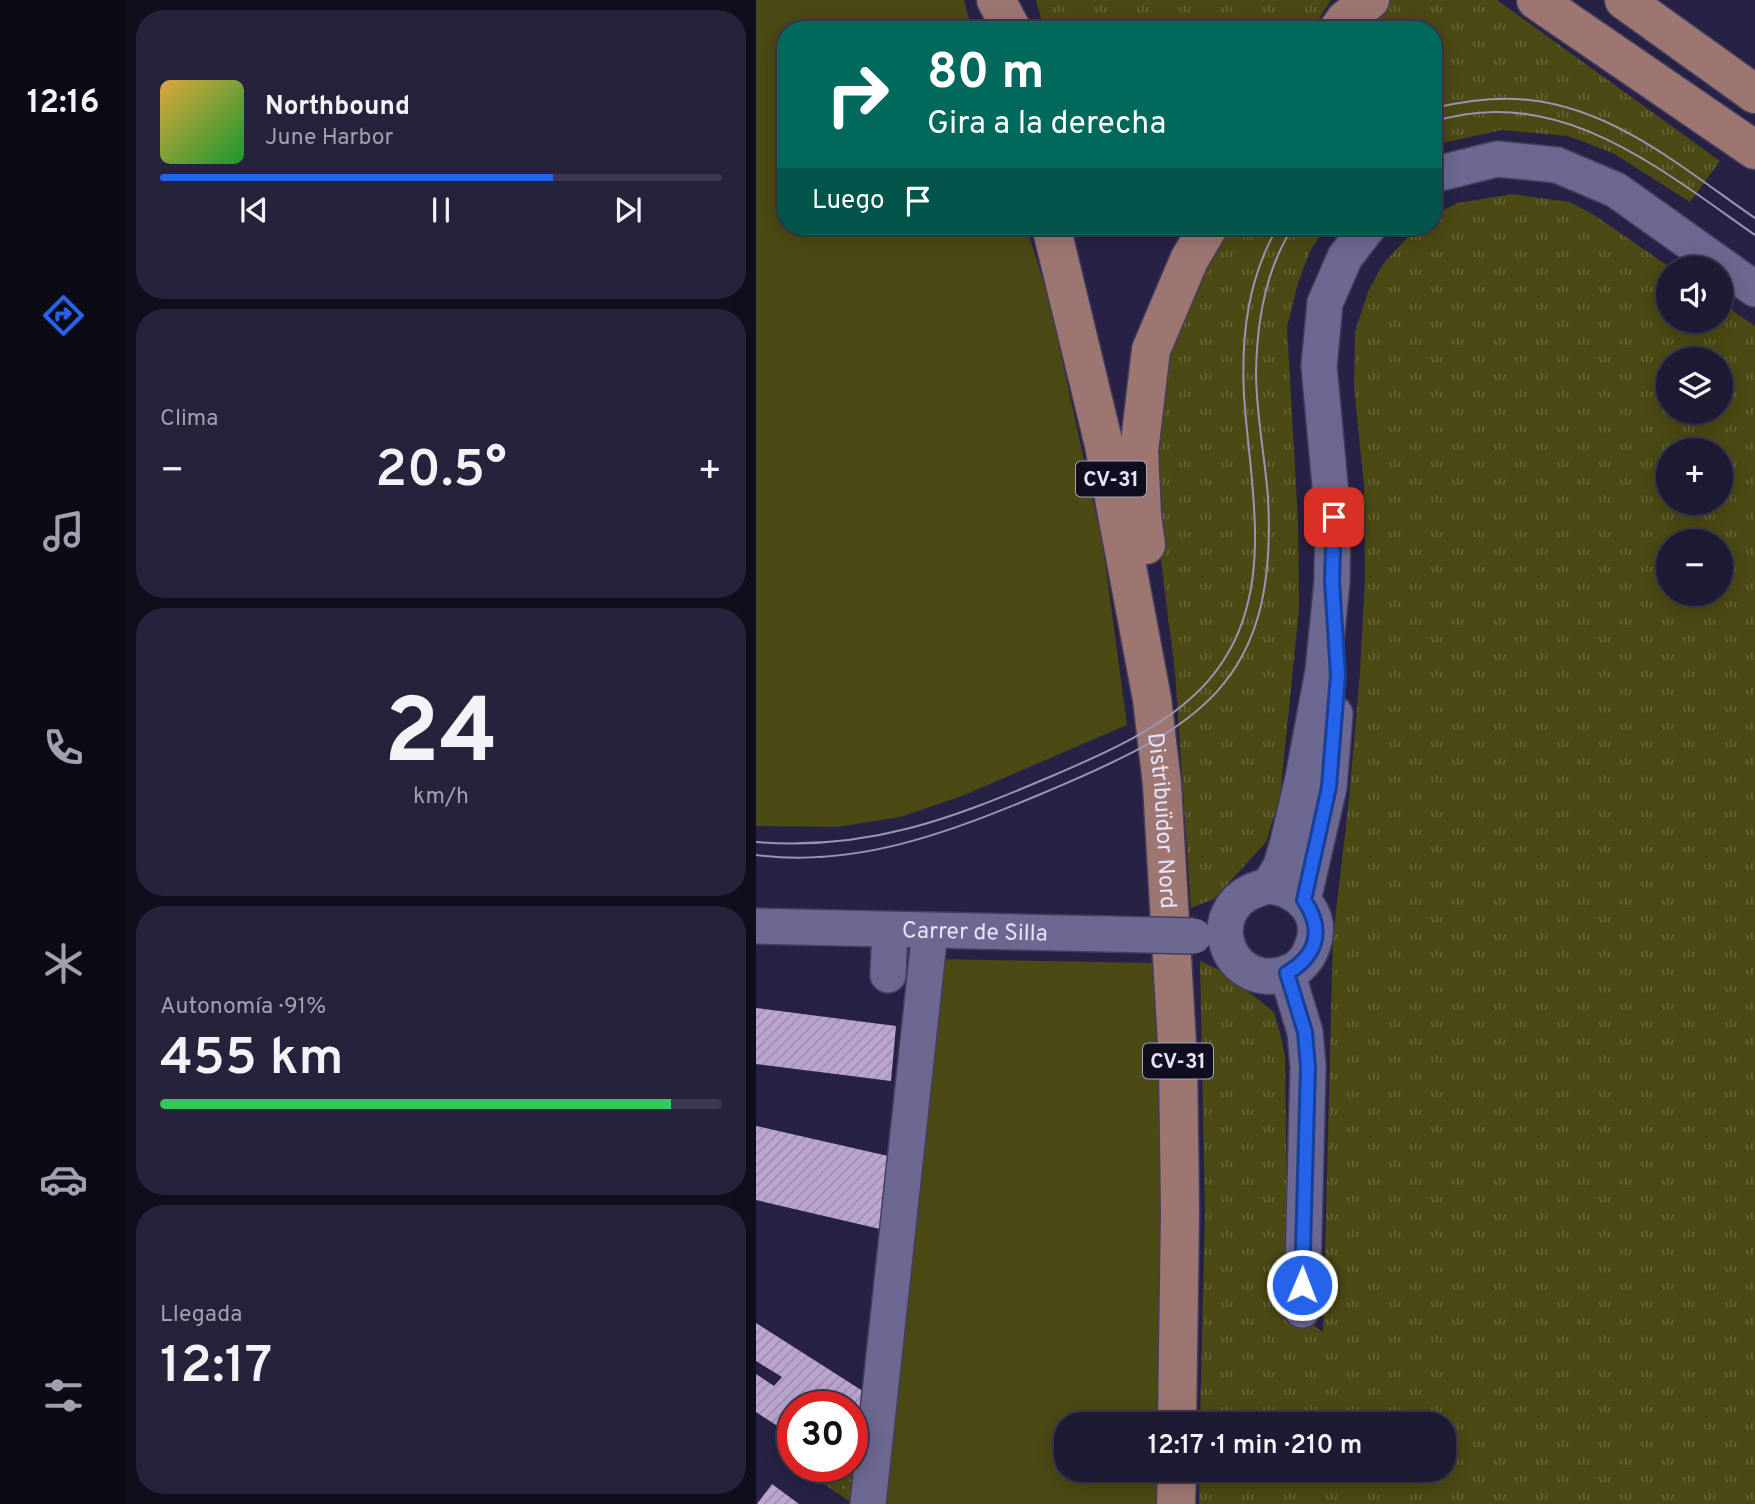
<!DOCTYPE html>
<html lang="es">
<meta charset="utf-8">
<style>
:root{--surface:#1d1a34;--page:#25233c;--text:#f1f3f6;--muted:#a0a1ac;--line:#3b384f;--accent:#2563eb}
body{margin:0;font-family:Overpass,sans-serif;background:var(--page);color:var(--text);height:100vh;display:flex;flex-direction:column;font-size:26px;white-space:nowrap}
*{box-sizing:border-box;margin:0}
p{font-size:23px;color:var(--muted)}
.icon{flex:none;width:38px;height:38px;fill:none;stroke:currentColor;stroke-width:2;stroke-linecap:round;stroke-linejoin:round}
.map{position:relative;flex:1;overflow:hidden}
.sheet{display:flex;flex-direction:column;gap:10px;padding:10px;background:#100e1d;width:630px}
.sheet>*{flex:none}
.hud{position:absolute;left:21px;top:21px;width:665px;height:214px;border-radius:28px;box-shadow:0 4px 18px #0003,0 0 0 2px var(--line);background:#00695c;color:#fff;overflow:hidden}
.tools{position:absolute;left:900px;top:256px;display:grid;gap:14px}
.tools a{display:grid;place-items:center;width:77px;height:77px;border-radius:50%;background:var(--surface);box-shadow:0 4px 18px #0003,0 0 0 2px var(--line);font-size:35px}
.speed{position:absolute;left:21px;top:1391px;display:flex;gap:14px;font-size:35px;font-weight:700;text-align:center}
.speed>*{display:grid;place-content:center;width:91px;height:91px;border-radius:50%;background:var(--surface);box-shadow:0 4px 18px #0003,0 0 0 2px var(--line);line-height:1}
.speed .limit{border:10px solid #d22;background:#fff;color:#111}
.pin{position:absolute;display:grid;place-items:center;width:60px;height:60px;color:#fff;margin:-30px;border-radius:14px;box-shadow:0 4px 10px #0006}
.me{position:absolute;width:77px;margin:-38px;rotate:1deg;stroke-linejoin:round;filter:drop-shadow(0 0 5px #0008)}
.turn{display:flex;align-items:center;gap:24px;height:147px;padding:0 35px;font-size:32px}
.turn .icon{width:91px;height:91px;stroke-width:2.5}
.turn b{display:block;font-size:49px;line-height:60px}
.then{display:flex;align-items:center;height:66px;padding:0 35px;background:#0003;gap:14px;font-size:26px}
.big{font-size:52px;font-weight:600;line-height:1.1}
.sheet .widget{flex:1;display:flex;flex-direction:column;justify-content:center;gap:10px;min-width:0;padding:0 24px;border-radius:28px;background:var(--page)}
.sheet .dial{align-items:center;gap:0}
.dial b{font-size:91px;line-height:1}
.song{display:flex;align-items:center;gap:21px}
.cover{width:84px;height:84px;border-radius:10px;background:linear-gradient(135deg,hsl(40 70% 55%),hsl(130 70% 35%))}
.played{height:7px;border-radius:4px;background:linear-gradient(90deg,var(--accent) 70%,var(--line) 70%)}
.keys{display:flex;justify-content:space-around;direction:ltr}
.heat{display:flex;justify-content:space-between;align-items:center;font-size:38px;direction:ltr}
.charge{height:10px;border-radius:5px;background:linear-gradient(90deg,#34c759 91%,var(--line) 0)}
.trip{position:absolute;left:298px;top:1412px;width:402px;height:70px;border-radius:28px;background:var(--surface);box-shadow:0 4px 18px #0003,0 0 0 2px var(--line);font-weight:600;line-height:70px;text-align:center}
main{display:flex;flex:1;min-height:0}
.menu{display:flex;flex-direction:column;width:126px;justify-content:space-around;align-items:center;background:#0c0a15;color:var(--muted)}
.menu .icon{width:49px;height:49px}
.menu .selected{color:var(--accent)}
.menu b{font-size:32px;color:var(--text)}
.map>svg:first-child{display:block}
.grass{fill:url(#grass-tufts);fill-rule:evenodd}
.park{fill:#4b4914}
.garden{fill:url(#garden-dots)}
.building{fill:url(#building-hatch)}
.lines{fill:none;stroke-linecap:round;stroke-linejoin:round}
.minor-casing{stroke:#443e5d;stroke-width:38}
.major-casing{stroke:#443e5d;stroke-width:41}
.minor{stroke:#6c6891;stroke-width:35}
.major{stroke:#9d7672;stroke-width:38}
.tram{stroke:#9896b2;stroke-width:2}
.minor-bridge-casing{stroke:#443e5d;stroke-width:38;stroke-linecap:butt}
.minor-bridge{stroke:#6c6891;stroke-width:35}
.route-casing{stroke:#184099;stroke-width:18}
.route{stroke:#2563eb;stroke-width:12}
.labels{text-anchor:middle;stroke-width:7;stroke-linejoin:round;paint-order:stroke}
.shield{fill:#100e1e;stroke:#a4a3b9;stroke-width:2}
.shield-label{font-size:21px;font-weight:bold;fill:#e4e3fb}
.street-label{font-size:23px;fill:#e4e3fb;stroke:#100e1e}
</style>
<main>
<nav class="menu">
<b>12:16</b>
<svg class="icon selected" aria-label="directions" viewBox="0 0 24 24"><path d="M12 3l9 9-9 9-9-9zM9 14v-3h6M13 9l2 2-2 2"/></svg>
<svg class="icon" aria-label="music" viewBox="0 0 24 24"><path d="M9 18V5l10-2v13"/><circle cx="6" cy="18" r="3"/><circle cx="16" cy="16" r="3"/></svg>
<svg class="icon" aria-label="phone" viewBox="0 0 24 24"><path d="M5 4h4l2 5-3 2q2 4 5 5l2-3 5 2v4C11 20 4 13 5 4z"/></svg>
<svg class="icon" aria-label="climate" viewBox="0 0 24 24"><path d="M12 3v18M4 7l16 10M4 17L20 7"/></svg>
<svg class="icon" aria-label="car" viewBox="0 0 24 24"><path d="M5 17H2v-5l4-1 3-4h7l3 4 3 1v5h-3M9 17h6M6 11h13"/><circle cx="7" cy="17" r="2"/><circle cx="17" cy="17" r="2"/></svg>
<svg class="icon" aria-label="filters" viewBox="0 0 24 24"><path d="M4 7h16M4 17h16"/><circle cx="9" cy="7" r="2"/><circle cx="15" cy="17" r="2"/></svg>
</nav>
<section class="sheet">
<div class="widget">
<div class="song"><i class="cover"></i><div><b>Northbound</b><p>June Harbor</p></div></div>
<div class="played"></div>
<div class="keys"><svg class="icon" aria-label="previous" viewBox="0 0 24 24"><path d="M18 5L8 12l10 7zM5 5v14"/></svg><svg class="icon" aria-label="pause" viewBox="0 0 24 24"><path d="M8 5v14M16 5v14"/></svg><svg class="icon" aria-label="next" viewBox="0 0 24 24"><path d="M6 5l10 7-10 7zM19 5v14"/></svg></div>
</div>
<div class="widget"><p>Clima</p>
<div class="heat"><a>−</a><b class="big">20.5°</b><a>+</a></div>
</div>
<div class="widget dial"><b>24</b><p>km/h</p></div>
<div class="widget"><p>Autonomía · 91%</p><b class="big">455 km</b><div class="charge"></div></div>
<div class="widget"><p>Llegada</p><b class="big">12:17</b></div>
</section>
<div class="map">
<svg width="999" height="1504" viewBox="0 0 999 1504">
<defs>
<pattern id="grass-tufts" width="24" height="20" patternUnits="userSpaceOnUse" patternTransform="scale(1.75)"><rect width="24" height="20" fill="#4b4914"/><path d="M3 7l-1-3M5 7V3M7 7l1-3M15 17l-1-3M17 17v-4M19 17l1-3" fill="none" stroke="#656337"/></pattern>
<pattern id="garden-dots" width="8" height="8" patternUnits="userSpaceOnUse" patternTransform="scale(1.75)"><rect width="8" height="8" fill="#4b4914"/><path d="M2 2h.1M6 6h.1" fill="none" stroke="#656337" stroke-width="1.8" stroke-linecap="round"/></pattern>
<pattern id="building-hatch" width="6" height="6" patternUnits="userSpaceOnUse" patternTransform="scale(1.75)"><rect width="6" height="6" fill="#bba5d0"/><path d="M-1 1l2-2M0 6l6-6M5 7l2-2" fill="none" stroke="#9d8daf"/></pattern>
</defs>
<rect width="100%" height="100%" fill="#272245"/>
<g class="grass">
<polygon points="280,0 575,0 556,30 288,30"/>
<polygon points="630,0 741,0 964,161 934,202 857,153 812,136 746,130 677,145 677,30 601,30"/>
<path d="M756,194L814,202L838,215L915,268H912V320H964V302L999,326V1504H443V1470H688V1424H444L449,1212L444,961L466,971L518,1012L524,1033L529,1056L532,1307L567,1332L577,938L593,799L604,672L609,578L608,485L598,387L599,332L612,292L627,264L662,226H677V215L702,203ZM912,359H964V411H912ZM912,450H964V502H912ZM912,541H964V593H912Z"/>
<polygon points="466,226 571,226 554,251 542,283 531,327 542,521 543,609 524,797 510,842 458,899 435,908 419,672 393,465 406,348"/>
</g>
<g class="park">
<polygon points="0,0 208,0 216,30 30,30 30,226 270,226 292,296 347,546 371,725 206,796 144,817 81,827 0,826"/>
<polygon points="178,959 401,963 408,1424 310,1424 310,1470 406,1470 405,1504 113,1504"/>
</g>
<polygon class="garden" points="113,1395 98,1504 49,1472 51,1467 96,1466 96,1420"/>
<g class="building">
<polygon points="0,1008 140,1026 135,1081 0,1064"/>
<polygon points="0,1126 141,1158 124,1229 0,1200"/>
<polygon points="0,1323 113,1395 96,1420 96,1407 77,1407 58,1395 52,1405 55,1407 37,1407 37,1436 0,1412 0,1374 18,1386 26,1377 0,1361"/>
<polygon points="16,1484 43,1504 1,1504"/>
</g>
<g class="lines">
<g class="minor-casing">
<g id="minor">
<polyline points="677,175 741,159 801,165 860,190 999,289"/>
<path d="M513,886C542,889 568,913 557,944C553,958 543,970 528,974C469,992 439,900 513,886L525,866L532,842L547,778L567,671L576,581L577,517L563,366L569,303L589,257L613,226"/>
<polyline points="547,900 573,787 579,714"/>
<path id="s1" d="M0,926L352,934"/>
<polyline points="531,973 549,1032 552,1067 546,1310"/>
<polyline points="132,975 134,930"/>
<polyline points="112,1504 174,931"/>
</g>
</g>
<g class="major-casing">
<g id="major">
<polyline points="240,0 256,30"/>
<polyline points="780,0 999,150"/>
<polyline points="868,0 999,94"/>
<polyline points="582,30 589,20 614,0"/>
<path id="s2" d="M295,226L348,445L396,699L406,784L422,1061L424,1212L421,1424"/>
<polyline points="390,545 386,515 383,451 395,350 433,260 453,226"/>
<polyline points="420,1504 421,1470"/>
</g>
</g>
<use href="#minor" class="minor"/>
<use href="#major" class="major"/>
<g class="tram">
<path d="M677,108C708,101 741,96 773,100C860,109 930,171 999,218"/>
<path d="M677,122C802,82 904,169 999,235"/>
<path d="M0,842C112,851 195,819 296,776C411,727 497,683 499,543C500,493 491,444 488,395C485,335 492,278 522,226"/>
<path d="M0,855C101,868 194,832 285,794C442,728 522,685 512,498C509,456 500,414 500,372C501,321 509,268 538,226"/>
</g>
<g class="minor-bridge-casing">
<polyline id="minor-bridge" points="352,934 438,936"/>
</g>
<use href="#minor-bridge" class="minor-bridge"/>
</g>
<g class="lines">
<g class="route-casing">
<path id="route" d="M546,1285L552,1067L549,1032L531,973C562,955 568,929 548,900L573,787L582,675L576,581L578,517"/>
</g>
<use href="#route" class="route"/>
</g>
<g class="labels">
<g class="shield">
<rect x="320" y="461.5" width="70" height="35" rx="5"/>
<rect x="387" y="1043.5" width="70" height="35" rx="5"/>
</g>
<g class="shield-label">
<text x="355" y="486">CV-31</text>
<text x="422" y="1068">CV-31</text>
</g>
<g class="street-label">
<text dy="8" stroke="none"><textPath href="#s2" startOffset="606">Distribuïdor Nord</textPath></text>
<text dy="8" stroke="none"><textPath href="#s1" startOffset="219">Carrer de Silla</textPath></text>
</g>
</g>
</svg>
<div class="tools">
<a><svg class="icon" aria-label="sound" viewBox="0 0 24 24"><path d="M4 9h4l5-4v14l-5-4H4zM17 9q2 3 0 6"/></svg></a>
<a><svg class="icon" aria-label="layers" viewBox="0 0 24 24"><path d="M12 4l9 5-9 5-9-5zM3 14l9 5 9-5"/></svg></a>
<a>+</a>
<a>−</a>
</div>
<div class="speed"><div class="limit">30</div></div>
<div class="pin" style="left:578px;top:517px;background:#d93025"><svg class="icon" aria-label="arrive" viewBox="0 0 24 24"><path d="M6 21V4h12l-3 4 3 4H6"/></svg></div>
<svg class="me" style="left:546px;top:1285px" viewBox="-20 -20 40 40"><circle r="17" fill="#2563eb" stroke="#fff" stroke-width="3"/><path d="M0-11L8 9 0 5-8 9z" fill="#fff"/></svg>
<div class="trip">12:17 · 1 min · 210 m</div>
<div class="hud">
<div class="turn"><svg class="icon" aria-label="right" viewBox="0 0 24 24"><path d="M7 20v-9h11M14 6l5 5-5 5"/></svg><div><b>80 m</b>Gira a la derecha</div></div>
<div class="then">Luego<svg class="icon" aria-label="arrive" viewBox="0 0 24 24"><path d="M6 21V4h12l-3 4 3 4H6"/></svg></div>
</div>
</div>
</main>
